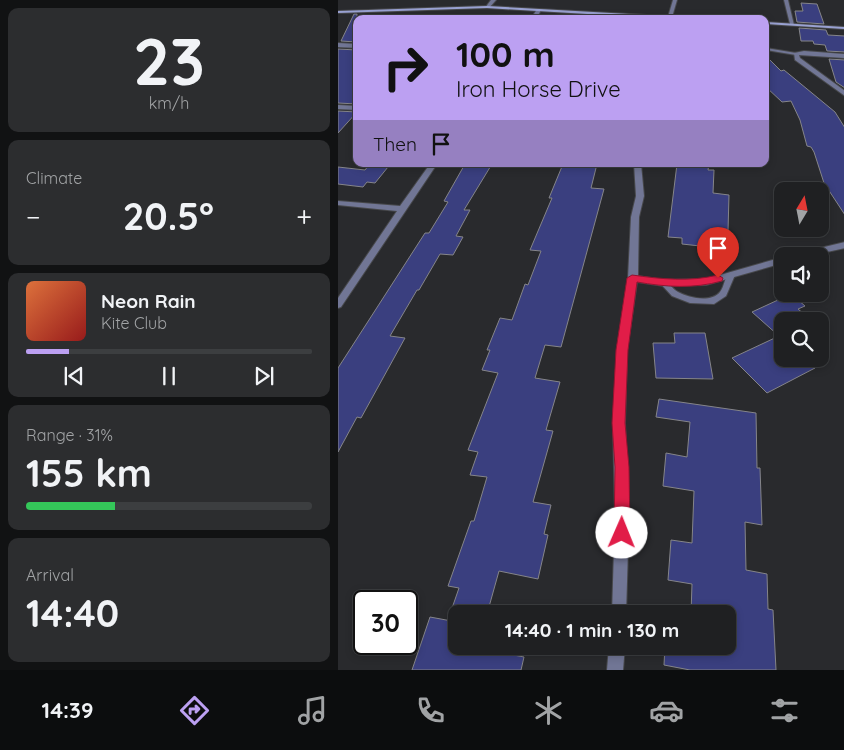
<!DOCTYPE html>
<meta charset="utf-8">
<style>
:root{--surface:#1f2022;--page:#2c2d2f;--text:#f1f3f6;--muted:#a1a3a5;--line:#3c3e40;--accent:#bca0f2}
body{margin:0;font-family:Quicksand,sans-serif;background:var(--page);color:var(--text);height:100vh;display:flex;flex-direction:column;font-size:19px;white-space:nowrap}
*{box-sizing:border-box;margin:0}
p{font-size:16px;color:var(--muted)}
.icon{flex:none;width:28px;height:28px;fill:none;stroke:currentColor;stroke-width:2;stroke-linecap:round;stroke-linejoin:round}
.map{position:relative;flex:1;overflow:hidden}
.panel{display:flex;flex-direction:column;gap:8px;padding:8px;background:#111213;width:338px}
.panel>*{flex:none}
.guide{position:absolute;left:15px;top:15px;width:416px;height:152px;border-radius:10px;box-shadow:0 2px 8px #0003,0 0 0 1px var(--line);background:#bca0f2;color:#111;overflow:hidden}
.needle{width:32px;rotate:10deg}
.controls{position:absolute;left:436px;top:182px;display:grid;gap:10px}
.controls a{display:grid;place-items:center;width:55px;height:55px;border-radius:10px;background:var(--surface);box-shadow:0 2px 8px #0003,0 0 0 1px var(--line);font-size:25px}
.speed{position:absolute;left:15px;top:590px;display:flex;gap:10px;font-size:25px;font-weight:700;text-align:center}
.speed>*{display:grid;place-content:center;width:65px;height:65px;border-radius:50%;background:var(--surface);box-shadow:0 2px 8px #0003,0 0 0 1px var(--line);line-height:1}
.speed .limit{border:2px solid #111;border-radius:8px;background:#fff;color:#111}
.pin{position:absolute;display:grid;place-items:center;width:42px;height:42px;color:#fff;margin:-51px -21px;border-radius:50% 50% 50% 0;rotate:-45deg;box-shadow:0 0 5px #0007}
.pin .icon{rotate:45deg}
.me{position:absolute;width:55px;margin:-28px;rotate:1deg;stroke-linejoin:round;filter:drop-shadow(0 0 4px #0008)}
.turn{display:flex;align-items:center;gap:18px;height:105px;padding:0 20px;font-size:22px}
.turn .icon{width:65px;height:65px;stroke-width:2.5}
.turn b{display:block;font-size:35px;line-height:42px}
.then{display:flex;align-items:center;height:48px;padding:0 20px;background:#0003;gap:10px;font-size:19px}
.big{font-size:38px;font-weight:700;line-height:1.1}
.panel .widget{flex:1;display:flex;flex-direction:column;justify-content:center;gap:8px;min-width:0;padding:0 18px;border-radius:10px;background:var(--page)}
.panel .dial{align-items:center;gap:0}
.dial b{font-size:65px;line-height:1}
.song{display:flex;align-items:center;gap:15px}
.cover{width:60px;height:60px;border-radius:8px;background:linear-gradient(135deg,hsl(20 70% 55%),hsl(0 70% 35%))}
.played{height:5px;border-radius:2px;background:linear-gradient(90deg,var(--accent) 15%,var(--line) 15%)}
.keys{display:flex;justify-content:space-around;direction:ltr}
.heat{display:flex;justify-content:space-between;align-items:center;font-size:28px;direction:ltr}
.charge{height:8px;border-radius:4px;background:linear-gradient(90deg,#34c759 31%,var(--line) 0)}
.trip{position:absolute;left:110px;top:605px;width:288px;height:50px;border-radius:10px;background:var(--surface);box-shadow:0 2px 8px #0003,0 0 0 1px var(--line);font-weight:700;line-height:50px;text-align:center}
.dock{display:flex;height:80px;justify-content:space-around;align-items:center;background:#0c0d0e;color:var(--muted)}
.dock .icon{width:35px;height:35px}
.dock .on{color:var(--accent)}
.dock b{font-size:22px;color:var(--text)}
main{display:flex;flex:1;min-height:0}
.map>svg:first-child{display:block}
.building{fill:#3a3f7f;stroke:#858589}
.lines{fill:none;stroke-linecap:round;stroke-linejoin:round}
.lane-casing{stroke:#47484b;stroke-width:2}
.street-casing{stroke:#47484b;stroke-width:2}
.secondary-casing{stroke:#47484b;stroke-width:2}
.lane{fill:#717695;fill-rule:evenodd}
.street{fill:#717695;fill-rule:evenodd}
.secondary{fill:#99a1d2;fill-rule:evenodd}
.route{fill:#e11d48;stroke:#92132f}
</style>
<main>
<section class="panel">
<div class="widget dial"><b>23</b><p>km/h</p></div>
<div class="widget"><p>Climate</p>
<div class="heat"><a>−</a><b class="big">20.5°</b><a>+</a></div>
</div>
<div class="widget">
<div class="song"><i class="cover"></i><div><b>Neon Rain</b><p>Kite Club</p></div></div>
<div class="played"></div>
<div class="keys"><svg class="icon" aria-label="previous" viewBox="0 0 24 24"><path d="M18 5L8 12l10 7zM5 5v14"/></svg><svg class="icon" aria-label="pause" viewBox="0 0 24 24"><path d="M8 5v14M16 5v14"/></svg><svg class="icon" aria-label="next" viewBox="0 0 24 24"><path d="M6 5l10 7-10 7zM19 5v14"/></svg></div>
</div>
<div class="widget"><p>Range · 31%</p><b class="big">155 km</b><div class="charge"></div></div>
<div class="widget"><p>Arrival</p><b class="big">14:40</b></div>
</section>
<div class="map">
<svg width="507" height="670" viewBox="0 0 507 670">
<rect width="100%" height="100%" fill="#292a2d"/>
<g class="building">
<polygon points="463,3 479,4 486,24 459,22 457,11 465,11"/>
<polygon points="16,14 19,14 19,42 3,41"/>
<polygon points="461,28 488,30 490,35 507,36 507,52 489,51 487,45 476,44 475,41 463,41"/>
<polygon points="0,49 19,50 19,104 0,103"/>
<polygon points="428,56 443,71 446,70 497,112 507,128 507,215 486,183 476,152 473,147 469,146 462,120 453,101 444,102 428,87"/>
<polygon points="491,59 507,60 507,88 498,82"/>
<polygon points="0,111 19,112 0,133"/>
<polygon points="127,164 154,164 126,210 132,210 118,236 125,237 115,255 102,254 81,290 79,290 52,336 67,338 23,418 19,417 0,452 0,368 87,233 91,233 110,202 106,201"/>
<polygon points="225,164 259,164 253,188 266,189 223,347 207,345 197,378 222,382 208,430 215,431 195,502 213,505 206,534 210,535 200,579 161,571 149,614 112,614 121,588 110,586 133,521 136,521 149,477 132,475 140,452 130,450 160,373 144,370 152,350 149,350 162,318 174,320 187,284 190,285 203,251 192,250 214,198 211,198"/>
<polygon points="339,164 371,164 370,170 376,170 375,193 391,195 390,231 372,229 371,247 344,244 344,238 330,237"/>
<polygon points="31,165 50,167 37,183 29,182 25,187 0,184 0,167 27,170"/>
<polygon points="453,294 467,306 460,309 474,321 445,321 445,359 467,359 477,368 429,393 394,358 441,336 414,312"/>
<polygon points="336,333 367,333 375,379 318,378 315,343 337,343"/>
<polygon points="321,399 418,413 419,468 422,468 424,525 407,522 408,570 429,574 430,609 435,610 438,670 352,670 326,665 327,646 389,646 389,614 353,614 354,584 330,580 333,540 354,543 356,491 325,486 328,453 349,457 352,422 318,417"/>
<polygon points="92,617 119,622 119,646 166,646 165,653 186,657 183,670 74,670"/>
</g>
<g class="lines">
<g class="lane-casing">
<g id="lane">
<polygon points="428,48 458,53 460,54 458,55 428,50"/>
<path d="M393,272L397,275L388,296L376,304L352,303L334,296L322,283L323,281H329C332,285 336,290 340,292C351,298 373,303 382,292C387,286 386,276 393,272Z"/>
</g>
</g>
<g class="street-casing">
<g id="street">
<polygon points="153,0 158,0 151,8 147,8"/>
<polygon points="335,0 339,0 334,17 332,18 330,17"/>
<polygon points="446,0 450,0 456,25 452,24"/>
<polygon points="199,9 203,10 198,19 193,19"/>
<polygon points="0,43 19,44 19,48 0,47"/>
<polygon points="466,51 507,54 507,58 461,55 462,58 507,91 507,96 457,60 456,53"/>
<polygon points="0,105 19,106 19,110 0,109"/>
<polygon points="92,164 99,164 3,307 0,308 0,298 59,211 0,205 0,201 62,206"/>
<polygon points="296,164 303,164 306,196 301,217 300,276 326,280 368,279 445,257 445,263 368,285 326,286 299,282 289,350 287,423 291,517 288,614 274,614 277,517 275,423 279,350 290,278 293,217 298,196"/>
<polygon points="507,242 507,248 471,256 456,256 457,254"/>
<polygon points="271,646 287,646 285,670 269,670"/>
</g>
</g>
<g class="secondary-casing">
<g id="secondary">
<polygon points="149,6 363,18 365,19 333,19 149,8 0,13 0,11"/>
<polygon points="428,22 507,27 507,29 428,24"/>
</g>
</g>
<use href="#lane" class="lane"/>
<use href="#street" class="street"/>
<use href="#secondary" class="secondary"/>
</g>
<path class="route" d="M294,275C323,279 352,282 380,275L385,278L384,281C356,289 327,287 299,282L290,350L287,423L291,467L292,533L289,539L284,541L279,539L276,533L277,467L274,423L278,350L289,278Z"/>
</svg>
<div class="controls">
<a><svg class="needle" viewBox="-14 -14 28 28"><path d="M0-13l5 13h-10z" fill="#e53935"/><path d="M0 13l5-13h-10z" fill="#a1a3a5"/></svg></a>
<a><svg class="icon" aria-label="sound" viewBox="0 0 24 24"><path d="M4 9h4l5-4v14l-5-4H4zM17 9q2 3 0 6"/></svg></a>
<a><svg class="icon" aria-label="search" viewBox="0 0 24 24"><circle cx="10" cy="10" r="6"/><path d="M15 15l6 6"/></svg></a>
</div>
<div class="speed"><div class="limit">30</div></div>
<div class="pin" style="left:380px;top:278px;background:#d93025"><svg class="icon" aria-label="arrive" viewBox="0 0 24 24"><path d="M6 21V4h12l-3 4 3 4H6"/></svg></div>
<svg class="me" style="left:284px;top:533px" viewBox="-20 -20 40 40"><circle r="19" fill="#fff"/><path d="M0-13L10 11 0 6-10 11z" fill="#e11d48"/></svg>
<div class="trip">14:40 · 1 min · 130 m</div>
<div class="guide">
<div class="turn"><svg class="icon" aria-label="right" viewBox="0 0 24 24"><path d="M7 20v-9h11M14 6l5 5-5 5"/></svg><div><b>100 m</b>Iron Horse Drive</div></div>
<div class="then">Then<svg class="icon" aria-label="arrive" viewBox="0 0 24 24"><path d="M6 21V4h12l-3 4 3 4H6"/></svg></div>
</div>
</div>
</main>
<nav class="dock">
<b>14:39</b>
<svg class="icon on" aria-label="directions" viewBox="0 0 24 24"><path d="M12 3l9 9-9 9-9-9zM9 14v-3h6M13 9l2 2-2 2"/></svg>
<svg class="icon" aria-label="music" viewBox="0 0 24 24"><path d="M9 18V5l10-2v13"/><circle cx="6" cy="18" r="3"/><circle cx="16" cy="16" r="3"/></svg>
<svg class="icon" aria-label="phone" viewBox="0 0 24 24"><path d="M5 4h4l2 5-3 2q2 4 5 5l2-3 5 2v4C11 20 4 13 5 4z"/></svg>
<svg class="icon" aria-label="climate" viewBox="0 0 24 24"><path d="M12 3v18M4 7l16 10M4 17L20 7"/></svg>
<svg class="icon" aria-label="car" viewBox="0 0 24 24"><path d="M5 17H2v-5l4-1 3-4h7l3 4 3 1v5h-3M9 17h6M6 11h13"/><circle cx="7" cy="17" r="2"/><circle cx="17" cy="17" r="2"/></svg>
<svg class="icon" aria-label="filters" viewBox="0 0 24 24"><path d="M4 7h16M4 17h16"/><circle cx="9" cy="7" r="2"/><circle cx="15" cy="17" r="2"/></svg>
</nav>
